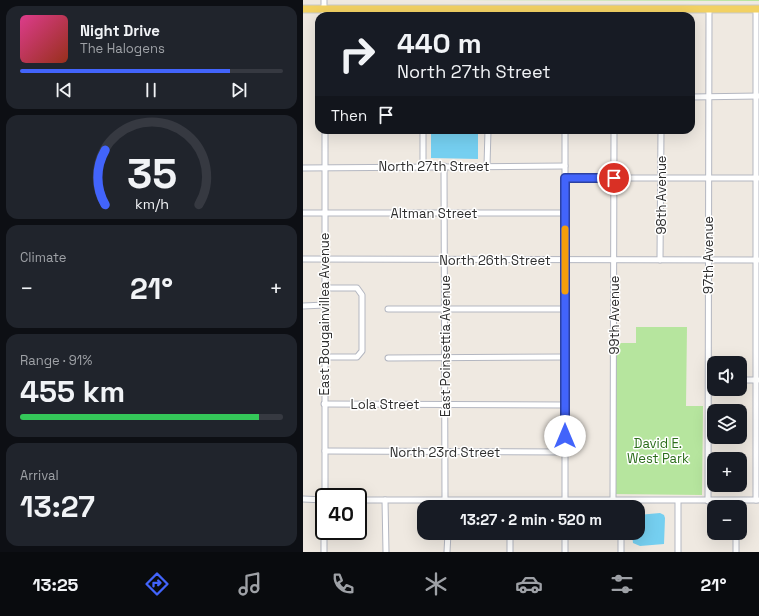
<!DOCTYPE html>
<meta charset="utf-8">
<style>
:root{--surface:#171b24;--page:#20242c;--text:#f1f3f6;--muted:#9ea1a6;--line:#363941;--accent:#4264fb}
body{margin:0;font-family:"Space Grotesk",sans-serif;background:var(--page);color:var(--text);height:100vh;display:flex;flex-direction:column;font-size:15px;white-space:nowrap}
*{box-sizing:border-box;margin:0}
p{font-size:13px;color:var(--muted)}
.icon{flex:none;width:22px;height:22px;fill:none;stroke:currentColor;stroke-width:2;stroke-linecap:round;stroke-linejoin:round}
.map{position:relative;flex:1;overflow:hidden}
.details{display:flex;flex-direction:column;gap:6px;padding:6px;background:#0d0f14;width:303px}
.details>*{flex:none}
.banner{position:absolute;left:12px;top:12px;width:380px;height:122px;border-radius:12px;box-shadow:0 4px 16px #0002;background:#171b24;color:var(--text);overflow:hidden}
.tools{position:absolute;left:404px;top:356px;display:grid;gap:8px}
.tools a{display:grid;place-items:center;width:40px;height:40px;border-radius:8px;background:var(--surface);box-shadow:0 4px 16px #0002;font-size:20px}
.speed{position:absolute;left:12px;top:488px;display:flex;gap:8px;font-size:20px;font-weight:700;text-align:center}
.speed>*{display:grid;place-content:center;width:52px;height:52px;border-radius:50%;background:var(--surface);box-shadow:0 4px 16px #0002;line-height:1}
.speed .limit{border:2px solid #111;border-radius:6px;background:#fff;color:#111}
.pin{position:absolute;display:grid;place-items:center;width:34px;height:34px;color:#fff;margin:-17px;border:2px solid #fff;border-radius:50%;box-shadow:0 1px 4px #0007}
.me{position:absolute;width:44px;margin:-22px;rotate:0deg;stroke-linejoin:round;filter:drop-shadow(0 0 3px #0008)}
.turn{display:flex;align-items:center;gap:14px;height:84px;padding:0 16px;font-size:18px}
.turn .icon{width:52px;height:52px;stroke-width:2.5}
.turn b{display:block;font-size:28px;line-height:34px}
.then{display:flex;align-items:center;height:38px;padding:0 16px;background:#0003;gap:8px;font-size:15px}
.big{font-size:30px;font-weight:800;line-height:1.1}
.details .widget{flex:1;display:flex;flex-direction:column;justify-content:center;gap:6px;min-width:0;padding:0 14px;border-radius:12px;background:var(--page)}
.details .dial{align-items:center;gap:0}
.dial svg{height:104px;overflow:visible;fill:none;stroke:var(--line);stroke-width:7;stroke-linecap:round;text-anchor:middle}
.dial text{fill:var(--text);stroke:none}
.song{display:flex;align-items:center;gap:12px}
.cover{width:48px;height:48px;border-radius:6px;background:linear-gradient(135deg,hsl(330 70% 55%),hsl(10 70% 35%))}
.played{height:4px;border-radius:2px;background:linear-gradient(90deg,var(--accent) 80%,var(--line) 80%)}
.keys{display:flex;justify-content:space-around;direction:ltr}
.heat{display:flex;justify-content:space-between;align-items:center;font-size:22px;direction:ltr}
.charge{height:6px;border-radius:3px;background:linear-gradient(90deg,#34c759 91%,var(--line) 0)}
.trip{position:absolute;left:114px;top:500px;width:228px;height:40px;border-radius:12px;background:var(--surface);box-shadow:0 4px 16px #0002;font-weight:800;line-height:40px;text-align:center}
.tabs{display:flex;height:64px;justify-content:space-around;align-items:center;background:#090b0e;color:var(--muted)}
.tabs .icon{width:28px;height:28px}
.tabs .selected{color:var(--accent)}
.tabs b{font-size:18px;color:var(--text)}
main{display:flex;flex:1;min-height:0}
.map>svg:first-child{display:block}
.green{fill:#b6e59e}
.water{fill:#75cff0}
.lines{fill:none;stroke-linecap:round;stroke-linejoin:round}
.minor-casing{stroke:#b4b7c1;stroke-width:7}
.major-casing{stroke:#c9c9c9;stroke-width:9}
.minor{stroke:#fff;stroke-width:5}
.major{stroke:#f2d163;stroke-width:7}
.route-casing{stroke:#2b41a3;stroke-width:10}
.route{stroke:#4264fb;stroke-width:7}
.slow{stroke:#f59e0b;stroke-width:7}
.labels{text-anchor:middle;stroke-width:3;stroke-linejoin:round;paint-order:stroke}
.street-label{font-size:13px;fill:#2e2e2e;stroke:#fff}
.park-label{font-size:13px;fill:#2c6e1b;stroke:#fff}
</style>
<main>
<section class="details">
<div class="widget">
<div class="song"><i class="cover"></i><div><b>Night Drive</b><p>The Halogens</p></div></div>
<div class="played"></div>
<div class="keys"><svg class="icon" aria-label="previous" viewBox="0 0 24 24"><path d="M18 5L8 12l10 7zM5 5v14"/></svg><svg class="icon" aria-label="pause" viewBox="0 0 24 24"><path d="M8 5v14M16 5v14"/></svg><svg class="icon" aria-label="next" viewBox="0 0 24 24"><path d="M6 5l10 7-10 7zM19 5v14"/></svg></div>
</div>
<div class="widget dial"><svg viewBox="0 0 100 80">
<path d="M14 69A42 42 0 1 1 86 69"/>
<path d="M14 69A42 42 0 0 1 14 27" stroke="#4264fb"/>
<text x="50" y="56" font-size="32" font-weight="700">35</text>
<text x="50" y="72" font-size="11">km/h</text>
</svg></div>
<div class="widget"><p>Climate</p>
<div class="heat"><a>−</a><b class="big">21°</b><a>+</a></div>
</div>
<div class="widget"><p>Range · 91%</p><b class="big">455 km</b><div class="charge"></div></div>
<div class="widget"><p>Arrival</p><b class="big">13:27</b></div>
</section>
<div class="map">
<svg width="456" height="552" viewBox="0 0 456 552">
<rect width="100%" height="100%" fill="#efe9e1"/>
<g class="green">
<polygon points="144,0 456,0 456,1 146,0"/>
<polygon points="333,327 384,327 383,406 400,406 399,495 311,494 312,343 333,343"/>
</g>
<g class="water">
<polygon points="128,130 175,130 175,159 128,158"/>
<polygon points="357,513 361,515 362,518 361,544 337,546 330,543 329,533 335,533 335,515"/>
</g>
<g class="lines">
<g class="minor-casing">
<g id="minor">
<polyline points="21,0 21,16"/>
<polyline points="388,97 456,96"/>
<polyline points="22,130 22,497"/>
<polyline points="120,166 120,130"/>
<polyline points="141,166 142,501"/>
<polyline points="184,166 185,130"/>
<polyline points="0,168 262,166"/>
<polyline points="262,178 455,178"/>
<polyline points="0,213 262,213"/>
<polyline points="0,259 455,260"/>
<polyline points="357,260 358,130"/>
<polyline points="0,306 22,305"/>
<polyline points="85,309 262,309"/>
<polyline points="21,357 54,357 59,351 59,295 54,288 22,288"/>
<polyline points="85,358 262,357"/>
<polyline points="437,380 455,380"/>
<polyline points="21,404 262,405"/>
<polyline points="22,451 263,452"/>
<polyline points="0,499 21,500"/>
<polyline points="55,500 455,500"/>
<polyline points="82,500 83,552"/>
<polyline points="310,500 311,130"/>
<polyline points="453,500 453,9"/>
<polyline points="375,501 375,552"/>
<polyline points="405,501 406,9"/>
<polyline points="262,507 262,130"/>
<polyline points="433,533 433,552"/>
<polyline points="21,552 21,531"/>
<polyline points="144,552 145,533"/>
<polyline points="207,552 207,533"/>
<polyline points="262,552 262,533"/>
<polyline points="318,552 318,533"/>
</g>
</g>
<g class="major-casing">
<polyline id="major" points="0,9 456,9"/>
</g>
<use href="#minor" class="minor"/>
<use href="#major" class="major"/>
</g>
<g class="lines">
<g class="route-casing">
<polyline id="route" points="262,436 262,178 311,178"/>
</g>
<use href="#route" class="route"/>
<polyline class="slow" points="262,291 262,229"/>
</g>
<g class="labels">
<g class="street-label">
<text x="131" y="171">North 27th Street</text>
<text transform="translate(358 195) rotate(-90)" y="5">98th Avenue</text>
<text x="131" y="218">Altman Street</text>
<text transform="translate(405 255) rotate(-90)" y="5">97th Avenue</text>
<text x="192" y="265">North 26th Street</text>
<text transform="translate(21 314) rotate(-90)" y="5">East Bougainvillea Avenue</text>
<text transform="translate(311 315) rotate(-90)" y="5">99th Avenue</text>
<text transform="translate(142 346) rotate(-90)" y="5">East Poinsettia Avenue</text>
<text x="82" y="409">Lola Street</text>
<text x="142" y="457">North 23rd Street</text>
</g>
<g class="park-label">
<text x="355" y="448">David E.<tspan x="355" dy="15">West Park</tspan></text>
</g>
</g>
</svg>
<div class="tools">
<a><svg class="icon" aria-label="sound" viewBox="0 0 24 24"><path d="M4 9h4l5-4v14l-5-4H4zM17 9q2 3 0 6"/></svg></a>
<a><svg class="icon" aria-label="layers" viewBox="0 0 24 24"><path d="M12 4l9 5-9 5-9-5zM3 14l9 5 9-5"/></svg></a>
<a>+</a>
<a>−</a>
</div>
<div class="speed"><div class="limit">40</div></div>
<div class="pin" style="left:311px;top:178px;background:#d93025"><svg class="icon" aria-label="arrive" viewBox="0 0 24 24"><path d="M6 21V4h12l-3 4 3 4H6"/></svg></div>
<svg class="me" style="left:262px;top:436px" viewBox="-20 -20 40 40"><circle r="19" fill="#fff"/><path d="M0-13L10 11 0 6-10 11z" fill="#4264fb"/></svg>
<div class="trip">13:27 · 2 min · 520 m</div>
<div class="banner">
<div class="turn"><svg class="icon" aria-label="right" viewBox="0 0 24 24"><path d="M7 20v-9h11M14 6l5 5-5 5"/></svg><div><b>440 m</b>North 27th Street</div></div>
<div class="then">Then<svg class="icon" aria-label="arrive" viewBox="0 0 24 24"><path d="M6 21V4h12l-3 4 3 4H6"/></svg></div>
</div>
</div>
</main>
<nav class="tabs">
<b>13:25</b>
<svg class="icon selected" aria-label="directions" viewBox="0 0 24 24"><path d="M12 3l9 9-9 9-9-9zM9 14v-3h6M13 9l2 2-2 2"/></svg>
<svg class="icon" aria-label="music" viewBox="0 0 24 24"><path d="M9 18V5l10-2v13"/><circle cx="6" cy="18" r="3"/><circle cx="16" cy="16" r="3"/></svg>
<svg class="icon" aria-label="phone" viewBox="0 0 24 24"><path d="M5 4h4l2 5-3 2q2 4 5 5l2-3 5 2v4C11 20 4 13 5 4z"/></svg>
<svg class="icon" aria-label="climate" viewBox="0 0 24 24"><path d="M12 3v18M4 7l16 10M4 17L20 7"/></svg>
<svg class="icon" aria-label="car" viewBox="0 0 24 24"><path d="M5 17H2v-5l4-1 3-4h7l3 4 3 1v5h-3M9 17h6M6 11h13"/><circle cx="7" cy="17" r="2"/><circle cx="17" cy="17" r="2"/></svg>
<svg class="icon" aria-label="filters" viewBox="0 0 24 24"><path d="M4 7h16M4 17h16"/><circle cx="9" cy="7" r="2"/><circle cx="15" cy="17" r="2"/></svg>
<b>21°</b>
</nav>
